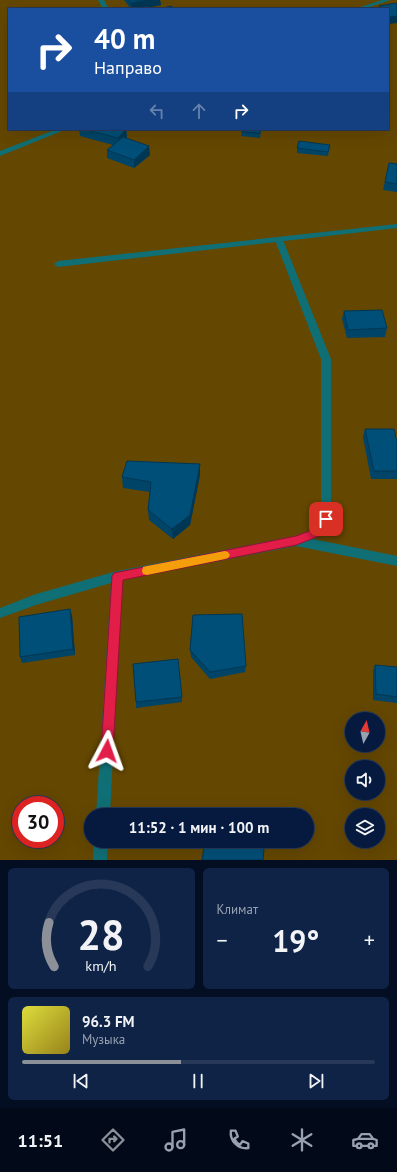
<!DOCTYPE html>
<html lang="ru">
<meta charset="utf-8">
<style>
:root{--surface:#061a3f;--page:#0f2346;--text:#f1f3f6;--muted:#98a1b0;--line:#273859;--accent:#8c9099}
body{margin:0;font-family:"PT Sans",sans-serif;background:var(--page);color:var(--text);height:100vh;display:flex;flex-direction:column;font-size:15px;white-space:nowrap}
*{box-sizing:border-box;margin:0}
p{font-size:13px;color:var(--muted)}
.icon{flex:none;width:22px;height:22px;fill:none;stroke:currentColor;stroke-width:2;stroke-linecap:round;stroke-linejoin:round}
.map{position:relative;height:860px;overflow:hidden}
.drawer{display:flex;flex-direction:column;gap:8px;padding:8px;background:#030e23;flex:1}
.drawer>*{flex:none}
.top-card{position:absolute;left:8px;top:8px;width:381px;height:122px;border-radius:0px;box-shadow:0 4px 16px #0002,0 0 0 1px var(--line);background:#1a4fa0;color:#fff;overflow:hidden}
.needle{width:26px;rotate:8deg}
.buttons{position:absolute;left:345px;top:712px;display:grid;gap:8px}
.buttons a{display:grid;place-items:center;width:40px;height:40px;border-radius:50%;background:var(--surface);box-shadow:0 4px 16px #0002,0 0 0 1px var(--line);font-size:20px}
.speed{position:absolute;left:12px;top:796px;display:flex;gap:8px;font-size:20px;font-weight:700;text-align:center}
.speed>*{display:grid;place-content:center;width:52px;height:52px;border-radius:50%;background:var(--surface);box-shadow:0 4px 16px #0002,0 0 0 1px var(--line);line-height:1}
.speed .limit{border:6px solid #d22;background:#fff;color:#111}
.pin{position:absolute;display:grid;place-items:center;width:34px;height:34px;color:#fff;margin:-17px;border-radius:8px;box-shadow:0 2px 6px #0006}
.me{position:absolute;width:44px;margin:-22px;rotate:4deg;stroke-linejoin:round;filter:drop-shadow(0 0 3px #0008)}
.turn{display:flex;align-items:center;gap:14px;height:84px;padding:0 20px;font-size:18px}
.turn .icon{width:52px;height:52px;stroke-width:2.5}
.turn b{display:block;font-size:28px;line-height:34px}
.lanes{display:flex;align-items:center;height:38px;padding:0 20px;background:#0003;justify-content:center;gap:20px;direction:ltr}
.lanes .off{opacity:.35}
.big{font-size:30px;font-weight:700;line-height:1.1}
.drawer .widget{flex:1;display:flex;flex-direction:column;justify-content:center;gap:6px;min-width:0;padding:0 14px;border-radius:6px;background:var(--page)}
.drawer .dial{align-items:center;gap:0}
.dial svg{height:104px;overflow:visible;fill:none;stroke:var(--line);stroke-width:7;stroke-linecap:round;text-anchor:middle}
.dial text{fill:var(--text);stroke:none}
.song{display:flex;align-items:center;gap:12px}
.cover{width:48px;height:48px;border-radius:6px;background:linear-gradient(135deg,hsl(60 70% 55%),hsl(50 70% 35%))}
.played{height:4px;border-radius:2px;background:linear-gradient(90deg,var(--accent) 45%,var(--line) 45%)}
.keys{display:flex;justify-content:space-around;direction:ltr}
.heat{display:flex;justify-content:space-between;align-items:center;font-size:22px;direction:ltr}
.drawer .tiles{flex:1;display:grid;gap:8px;grid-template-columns:1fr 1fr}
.widget:last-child{grid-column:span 2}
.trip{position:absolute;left:84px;top:808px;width:230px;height:40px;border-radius:20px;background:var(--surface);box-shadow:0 4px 16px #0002,0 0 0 1px var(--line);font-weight:700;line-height:40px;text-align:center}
.dock{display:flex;height:64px;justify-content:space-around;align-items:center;background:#020a19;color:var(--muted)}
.dock .icon{width:28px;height:28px}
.dock .active{color:var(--accent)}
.dock b{font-size:18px;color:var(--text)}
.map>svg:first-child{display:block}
.green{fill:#644700;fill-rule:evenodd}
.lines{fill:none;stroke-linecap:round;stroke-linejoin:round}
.lane{fill:#106f74;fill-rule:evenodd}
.street{fill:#106f74;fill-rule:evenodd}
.wall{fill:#004467}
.shaded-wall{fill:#003754}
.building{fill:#004f78;stroke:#003754}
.route{fill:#e11d48;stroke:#92132f}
.slow{fill:#f59e0b}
</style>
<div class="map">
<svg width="397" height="860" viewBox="0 0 397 860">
<rect width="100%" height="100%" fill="#082354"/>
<path class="green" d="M0,0H397V860H0ZM9,9H388V129H9ZM352,719H378V745H352ZM352,767H378V793H352ZM21,805H55V839H21ZM91,815H307V841H91ZM352,815H378V841H352Z"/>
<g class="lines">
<polygon class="lane" points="279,237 283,240 331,359 329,361 326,362 321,359 275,240"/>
<g class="street">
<polygon points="98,0 104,0 109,9 103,9"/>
<polygon points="382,0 391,0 363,9 354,9"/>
<polygon points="57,129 67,129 0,156 0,151"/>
<polygon points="397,224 397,228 58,267 54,264 58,261"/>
<polygon points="326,356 331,359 331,519 323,535 313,539 397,556 397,566 296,546 122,580 110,815 96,815 111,583 36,605 0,618 0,608 36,594 117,571 295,536 315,529 321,519 321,359"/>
<polygon points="94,841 108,841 107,860 93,860"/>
</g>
</g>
<g class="wall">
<polygon points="124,0 160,0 161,5 140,9 131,9"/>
<polygon points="397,3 388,24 388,9 379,9 379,6"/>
<polygon points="79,129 126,129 127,137 126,138 150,155 134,168 107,158 107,150 113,145 80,136"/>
<polygon points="261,129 260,138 241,136 242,132"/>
<polygon points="330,145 328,156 297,153 297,148"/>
<polygon points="389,163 397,164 397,192 383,190"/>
<polygon points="344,311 387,328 385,337 347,338 342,319"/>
<polygon points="365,429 397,442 397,479 371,479 363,437"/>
<polygon points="200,475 190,525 173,539 149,520 148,510 150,492 123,488 122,477"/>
<polygon points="70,609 72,616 75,655 22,663 20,657"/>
<polygon points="190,650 246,666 245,672 210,679 191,657"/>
<polygon points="375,665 397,667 397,703 373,700 373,671"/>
<polygon points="182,697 182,702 136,708 136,702"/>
</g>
<g class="shaded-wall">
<polygon points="148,0 160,0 161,5 140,9 132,9 131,3"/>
<polygon points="397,16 397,23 388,24 389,17"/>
<polygon points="126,129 127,137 119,146 118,138"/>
<polygon points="149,146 150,155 134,168 134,160"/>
<polygon points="200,464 200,475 190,525 173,539 172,529"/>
<polygon points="70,609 72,616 75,655 73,649"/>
</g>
<g class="building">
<polygon points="129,0 148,0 131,3"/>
<polygon points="397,3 397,16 389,17 388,15 388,9 382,9 379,6"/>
<polygon points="171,6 176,9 160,9"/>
<polygon points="83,129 126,129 118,138"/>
<polygon points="242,129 261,129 260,133 242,132"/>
<polygon points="123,137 149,146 134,160 107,150"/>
<polygon points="299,141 330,145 328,152 297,148"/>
<polygon points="389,163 397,164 397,184 385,182"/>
<polygon points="382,310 387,328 348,330 344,311"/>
<polygon points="365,429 394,429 397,442 397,471 374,471"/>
<polygon points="127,461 200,464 190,515 172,529 148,510 151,482 122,477"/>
<polygon points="70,609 73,649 20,657 19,617"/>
<polygon points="242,614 246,666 210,672 190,650 193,615"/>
<polygon points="178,659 182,697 136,702 133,664"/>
<polygon points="375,665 397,667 397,697 376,694"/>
<polygon points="205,841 209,841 264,849 263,860 202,860"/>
</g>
<polygon class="route" points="326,515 330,516 331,519 322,535 296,545 123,580 113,751 111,756 107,757 102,756 101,751 112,576 114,573 296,536 315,529 323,516"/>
<polygon class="slow" points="225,551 228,552 230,555 228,558 225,559 147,575 143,574 142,571 143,567 147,566"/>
</svg>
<div class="buttons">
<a><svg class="needle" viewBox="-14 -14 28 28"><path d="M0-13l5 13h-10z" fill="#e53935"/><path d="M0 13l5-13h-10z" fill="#98a1b0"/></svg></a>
<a><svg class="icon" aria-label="sound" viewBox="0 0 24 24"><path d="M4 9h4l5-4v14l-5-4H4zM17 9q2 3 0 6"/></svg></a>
<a><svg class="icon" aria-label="layers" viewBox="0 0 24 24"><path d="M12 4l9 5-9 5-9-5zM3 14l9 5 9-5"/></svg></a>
</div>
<div class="speed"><div class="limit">30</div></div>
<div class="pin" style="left:326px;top:519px;background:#d93025"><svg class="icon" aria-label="arrive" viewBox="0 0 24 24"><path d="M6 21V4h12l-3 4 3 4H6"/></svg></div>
<svg class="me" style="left:107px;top:751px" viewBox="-20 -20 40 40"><path d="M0-17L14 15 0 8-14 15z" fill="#e11d48" stroke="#fff" stroke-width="4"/></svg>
<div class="trip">11:52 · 1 мин · 100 m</div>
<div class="top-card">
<div class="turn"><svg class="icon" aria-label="right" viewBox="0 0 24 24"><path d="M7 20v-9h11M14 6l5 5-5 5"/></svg><div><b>40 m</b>Направо</div></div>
<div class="lanes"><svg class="icon off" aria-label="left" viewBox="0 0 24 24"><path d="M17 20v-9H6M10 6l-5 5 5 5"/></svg><svg class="icon off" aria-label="ahead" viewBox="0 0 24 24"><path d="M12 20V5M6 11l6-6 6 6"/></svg><svg class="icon" aria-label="right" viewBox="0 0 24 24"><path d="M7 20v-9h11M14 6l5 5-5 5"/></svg></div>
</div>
</div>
<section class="drawer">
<div class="tiles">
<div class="widget dial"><svg viewBox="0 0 100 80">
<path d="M14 69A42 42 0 1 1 86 69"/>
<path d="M14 69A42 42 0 0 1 10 35" stroke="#8c9099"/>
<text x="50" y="56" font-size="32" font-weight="700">28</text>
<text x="50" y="72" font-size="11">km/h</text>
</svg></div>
<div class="widget"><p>Климат</p>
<div class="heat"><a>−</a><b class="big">19°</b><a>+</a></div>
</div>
<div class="widget">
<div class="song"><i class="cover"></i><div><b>96.3 FM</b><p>Музыка</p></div></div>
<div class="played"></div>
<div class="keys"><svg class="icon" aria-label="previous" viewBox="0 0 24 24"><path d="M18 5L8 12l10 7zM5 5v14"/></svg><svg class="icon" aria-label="pause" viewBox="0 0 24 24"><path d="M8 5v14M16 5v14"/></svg><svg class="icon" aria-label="next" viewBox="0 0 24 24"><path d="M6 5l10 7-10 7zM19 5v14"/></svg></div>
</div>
</div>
</section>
<nav class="dock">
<b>11:51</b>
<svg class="icon active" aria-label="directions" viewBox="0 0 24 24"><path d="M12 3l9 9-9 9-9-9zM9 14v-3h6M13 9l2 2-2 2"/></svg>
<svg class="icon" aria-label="music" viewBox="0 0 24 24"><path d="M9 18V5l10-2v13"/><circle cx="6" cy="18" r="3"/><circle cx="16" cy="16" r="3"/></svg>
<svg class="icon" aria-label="phone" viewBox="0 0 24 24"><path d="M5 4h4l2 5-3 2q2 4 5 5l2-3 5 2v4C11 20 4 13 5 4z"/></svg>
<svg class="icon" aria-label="climate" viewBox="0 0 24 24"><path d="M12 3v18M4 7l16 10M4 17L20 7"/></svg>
<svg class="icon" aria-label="car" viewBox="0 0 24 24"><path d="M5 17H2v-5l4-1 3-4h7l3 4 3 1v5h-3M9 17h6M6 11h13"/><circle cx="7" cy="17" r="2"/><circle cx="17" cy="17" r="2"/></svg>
</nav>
